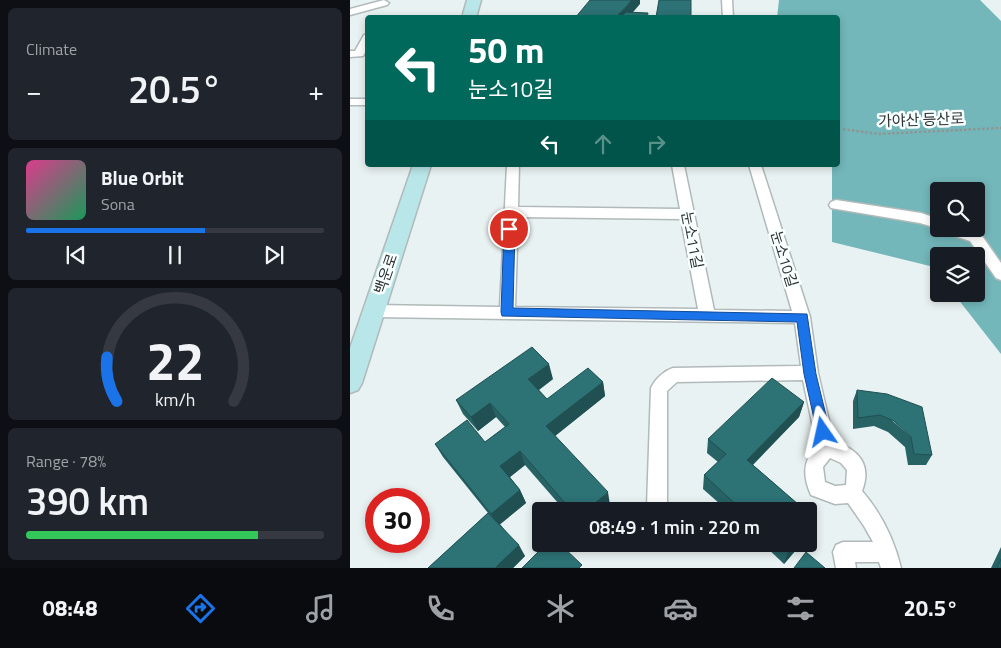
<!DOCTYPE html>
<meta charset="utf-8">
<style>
:root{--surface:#171b24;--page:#20242c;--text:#f1f3f6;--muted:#9ea1a6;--line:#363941;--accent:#1a73e8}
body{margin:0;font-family:"Titillium Web","Noto Sans KR",sans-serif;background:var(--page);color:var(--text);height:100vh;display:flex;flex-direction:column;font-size:19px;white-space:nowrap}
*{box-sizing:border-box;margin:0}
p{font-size:16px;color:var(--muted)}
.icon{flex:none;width:28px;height:28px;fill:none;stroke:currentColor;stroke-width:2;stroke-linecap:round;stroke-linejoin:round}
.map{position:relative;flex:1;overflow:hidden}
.drawer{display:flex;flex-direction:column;gap:8px;padding:8px;background:#0d0f14;width:350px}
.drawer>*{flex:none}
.top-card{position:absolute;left:15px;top:15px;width:475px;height:152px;border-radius:5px;box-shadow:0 2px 8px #0003;background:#00695c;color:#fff;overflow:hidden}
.tools{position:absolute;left:580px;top:182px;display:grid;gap:10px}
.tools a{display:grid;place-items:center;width:55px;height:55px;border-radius:5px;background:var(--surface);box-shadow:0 2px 8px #0003;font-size:25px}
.speed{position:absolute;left:15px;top:488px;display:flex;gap:10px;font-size:25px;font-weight:700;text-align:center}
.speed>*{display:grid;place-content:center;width:65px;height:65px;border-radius:50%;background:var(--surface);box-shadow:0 2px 8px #0003;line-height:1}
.speed .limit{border:8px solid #d22;background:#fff;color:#111}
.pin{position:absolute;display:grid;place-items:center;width:42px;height:42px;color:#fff;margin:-21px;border:2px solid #fff;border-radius:50%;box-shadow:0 1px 5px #0007}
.me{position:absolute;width:55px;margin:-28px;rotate:349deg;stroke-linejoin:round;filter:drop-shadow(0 0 4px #0008)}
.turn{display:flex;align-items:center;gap:18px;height:105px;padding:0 20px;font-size:22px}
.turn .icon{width:65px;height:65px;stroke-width:2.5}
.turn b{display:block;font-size:35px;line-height:42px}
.lanes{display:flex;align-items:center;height:48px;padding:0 20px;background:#0003;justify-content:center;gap:25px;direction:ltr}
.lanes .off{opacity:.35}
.big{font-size:38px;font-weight:600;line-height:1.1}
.drawer .card{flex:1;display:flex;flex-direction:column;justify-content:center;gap:8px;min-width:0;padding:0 18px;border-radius:8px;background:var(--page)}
.drawer .dial{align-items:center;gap:0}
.dial svg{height:130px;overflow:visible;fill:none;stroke:var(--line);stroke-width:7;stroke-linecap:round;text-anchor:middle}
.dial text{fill:var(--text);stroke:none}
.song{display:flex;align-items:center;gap:15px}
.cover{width:60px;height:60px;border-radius:8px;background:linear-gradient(135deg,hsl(330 70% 55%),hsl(150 70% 35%))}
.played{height:5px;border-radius:2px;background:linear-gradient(90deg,var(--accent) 60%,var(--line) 60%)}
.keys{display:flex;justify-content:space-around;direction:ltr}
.heat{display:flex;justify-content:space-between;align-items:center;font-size:28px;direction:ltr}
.charge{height:8px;border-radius:4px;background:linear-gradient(90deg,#34c759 78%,var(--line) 0)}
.trip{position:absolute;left:182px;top:502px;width:285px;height:50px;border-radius:5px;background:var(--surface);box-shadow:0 2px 8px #0003;font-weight:600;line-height:50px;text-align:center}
.tabs{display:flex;height:80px;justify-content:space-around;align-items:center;background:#090b0e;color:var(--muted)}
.tabs .icon{width:35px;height:35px}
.tabs .on{color:var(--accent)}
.tabs b{font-size:22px;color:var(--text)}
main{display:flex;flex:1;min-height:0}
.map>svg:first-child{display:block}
.forest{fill:#73b7ba;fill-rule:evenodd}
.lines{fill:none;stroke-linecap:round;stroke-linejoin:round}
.minor-casing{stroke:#b1b9b9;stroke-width:3}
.secondary-casing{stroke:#b1b9b9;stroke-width:3}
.path{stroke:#8f9595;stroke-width:2.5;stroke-dasharray:2.5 2;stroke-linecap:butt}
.minor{fill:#fff;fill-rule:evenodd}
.secondary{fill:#b9e6e8;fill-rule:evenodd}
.wall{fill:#276265}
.shaded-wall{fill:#205052}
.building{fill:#2d7275;stroke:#205052}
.route{fill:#1a73e8;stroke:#114b97}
.labels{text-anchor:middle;stroke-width:5;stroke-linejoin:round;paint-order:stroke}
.street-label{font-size:15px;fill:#2f3232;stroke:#f8ffff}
</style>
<main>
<section class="drawer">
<div class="card"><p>Climate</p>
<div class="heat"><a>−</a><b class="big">20.5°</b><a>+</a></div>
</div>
<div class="card">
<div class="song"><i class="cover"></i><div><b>Blue Orbit</b><p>Sona</p></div></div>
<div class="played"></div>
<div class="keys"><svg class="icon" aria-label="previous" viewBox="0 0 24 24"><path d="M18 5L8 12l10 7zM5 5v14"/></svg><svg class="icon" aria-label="pause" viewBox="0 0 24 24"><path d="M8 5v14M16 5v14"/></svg><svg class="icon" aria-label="next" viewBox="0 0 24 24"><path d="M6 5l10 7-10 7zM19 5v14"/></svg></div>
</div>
<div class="card dial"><svg viewBox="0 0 100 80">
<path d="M14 69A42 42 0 1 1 86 69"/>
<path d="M14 69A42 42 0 0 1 8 42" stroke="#1a73e8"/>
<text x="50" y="56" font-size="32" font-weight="700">22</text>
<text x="50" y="72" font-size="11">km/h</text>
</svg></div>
<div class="card"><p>Range · 78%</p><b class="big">390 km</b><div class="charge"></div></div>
</section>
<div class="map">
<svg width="651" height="568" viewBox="0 0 651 568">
<rect width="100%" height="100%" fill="#e9f2f2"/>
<path class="forest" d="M429,0H630L651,21V354L604,294H626V256H589V274L584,267L482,242V165H488V18H427ZM589,191H626V229H589Z"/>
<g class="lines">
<g class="minor-casing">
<g id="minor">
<polygon points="34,0 39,3 37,5 0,15 0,9"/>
<polygon points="372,0 382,0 383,18 373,18"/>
<polygon points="18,34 18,48 13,56 0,57 0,51 5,51 14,35"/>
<rect x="0" y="99" width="18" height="6"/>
<path d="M157,165H169L168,207L330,209L322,165H334L364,310L442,311L399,165H411L460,317L468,373L484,442C509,449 522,465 512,491C531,513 544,539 551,568H531L529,562H505L506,568H486L483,552L486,545L493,542H523L514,526L498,503L485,504L461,495C453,477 452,461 467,446L453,380L327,382L317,391V506L314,511H300L297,506L301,388C305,379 314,371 323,368L451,366L445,323L24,317L19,315L16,311L19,307L24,305L150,307ZM168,217L331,219L348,309L165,307ZM480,458L491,463L497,470L496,485L485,486L475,482L473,467Z"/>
<polygon points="486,200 571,213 589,219 590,229 570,223 481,208 479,205 481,202"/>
<polygon points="594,229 616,229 630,233 651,263 651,280 646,278 620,241 596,233"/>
</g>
</g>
<g class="secondary-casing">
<g id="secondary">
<polygon points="117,0 131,0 126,18 112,18"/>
<polygon points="63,165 81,165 12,383 8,390 0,393 0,348"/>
</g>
</g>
<polyline class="path" points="493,129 528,134 651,128"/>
<use href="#minor" class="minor"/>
<use href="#secondary" class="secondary"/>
</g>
<g class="wall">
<polygon points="203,379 189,390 197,399 253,382 255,396 205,436 260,505 253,511 215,511 175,465 160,477 170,490 176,503 150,524 175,556 163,568 78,568 138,513 93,457 85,444 135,442 155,427 146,417 128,431 113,414 106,400"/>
<polygon points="507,390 582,455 576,465 558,465 555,447 538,432 524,426 503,429 503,401"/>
<polygon points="454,402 449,417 403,465 456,511 378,511 353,489 354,475 368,462 357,453 358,439"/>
<polygon points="413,544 451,544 434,564"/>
<polygon points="651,547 651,568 641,568"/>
</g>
<g class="shaded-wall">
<polygon points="282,0 290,0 290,4 278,18 268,15"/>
<polygon points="199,364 203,379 183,394 178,379"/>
<polygon points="253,382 255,396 200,440 196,426"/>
<polygon points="454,402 449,417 394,473 397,460"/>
<polygon points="140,403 146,417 128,431 121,417"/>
<polygon points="170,451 175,465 156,480 150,466"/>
<polygon points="170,490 176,503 148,526 141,514"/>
<polygon points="258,492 260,505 253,511 236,511"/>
<polygon points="466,520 461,532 459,535 459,528"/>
<polygon points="446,544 451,544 434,564 438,552"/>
<polygon points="169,545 175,556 163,568 147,568 146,567"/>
</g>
<g class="building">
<polygon points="240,0 282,0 268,15 273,15 276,12 298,13 297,18 225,18"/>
<polygon points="309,0 341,0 341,18 303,18 306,17"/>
<polygon points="182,347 199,364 178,379 197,399 238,368 253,382 196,426 258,492 236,511 222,511 170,451 150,466 170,490 141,514 85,444 117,420 135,442 159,424 140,403 121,417 106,400"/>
<polygon points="422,378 454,402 397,460 456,511 393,511 354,475 376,454 358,439"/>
<polygon points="507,390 537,394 572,407 582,455 564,454 561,437 544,421 530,415 508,418"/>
<polygon points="138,513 169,545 146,567 147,568 78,568"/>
<polygon points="459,513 466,520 459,528"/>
<polygon points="196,544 210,544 232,565 229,568 172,568"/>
<polygon points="429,544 446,544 438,552"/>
<polygon points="456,552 475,568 444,568"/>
<polygon points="651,559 651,568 647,568"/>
</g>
<polygon class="route" points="159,225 165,229 163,308 457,314 466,374 480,432 478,436 473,438 469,436 467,432 454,374 447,322 152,316 151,312 154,229"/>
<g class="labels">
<g class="street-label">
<text transform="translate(571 120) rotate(-2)" y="5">가야산 등산로</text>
<text transform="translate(342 240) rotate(79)" y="5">눈소11길</text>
<text transform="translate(434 259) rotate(73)" y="5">눈소10길</text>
<text transform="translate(36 274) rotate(-71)" y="5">백운로</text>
</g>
</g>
</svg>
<div class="tools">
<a><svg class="icon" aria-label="search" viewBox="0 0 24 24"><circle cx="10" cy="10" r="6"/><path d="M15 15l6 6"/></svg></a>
<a><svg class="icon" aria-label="layers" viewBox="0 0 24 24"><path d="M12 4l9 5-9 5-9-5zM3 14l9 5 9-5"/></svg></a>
</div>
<div class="speed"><div class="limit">30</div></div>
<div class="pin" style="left:159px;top:229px;background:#d93025"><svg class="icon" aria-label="arrive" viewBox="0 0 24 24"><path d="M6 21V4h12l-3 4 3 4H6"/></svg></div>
<svg class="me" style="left:473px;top:432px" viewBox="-20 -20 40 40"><path d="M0-17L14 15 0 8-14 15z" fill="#1a73e8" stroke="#fff" stroke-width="4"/></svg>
<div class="trip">08:49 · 1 min · 220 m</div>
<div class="top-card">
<div class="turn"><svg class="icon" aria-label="left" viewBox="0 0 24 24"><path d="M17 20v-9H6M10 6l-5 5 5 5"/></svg><div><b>50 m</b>눈소10길</div></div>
<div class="lanes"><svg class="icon" aria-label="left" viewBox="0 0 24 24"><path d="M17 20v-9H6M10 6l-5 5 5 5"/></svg><svg class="icon off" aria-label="ahead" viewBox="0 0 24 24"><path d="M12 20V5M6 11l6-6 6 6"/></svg><svg class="icon off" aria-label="right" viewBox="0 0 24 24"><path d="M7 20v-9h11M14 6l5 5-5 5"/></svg></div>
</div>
</div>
</main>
<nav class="tabs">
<b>08:48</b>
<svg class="icon on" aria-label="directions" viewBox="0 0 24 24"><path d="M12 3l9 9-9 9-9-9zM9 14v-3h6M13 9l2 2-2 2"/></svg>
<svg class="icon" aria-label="music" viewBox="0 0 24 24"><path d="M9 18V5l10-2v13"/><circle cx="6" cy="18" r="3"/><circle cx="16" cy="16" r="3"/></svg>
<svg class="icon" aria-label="phone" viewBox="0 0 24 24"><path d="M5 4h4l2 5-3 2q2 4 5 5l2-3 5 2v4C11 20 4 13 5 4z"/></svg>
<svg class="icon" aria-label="climate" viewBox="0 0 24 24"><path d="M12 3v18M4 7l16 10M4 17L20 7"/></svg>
<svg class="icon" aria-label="car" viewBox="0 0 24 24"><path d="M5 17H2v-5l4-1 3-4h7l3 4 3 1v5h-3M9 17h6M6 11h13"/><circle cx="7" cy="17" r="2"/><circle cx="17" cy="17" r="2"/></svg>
<svg class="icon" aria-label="filters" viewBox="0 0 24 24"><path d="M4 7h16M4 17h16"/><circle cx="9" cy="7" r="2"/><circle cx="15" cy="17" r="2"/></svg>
<b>20.5°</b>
</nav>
